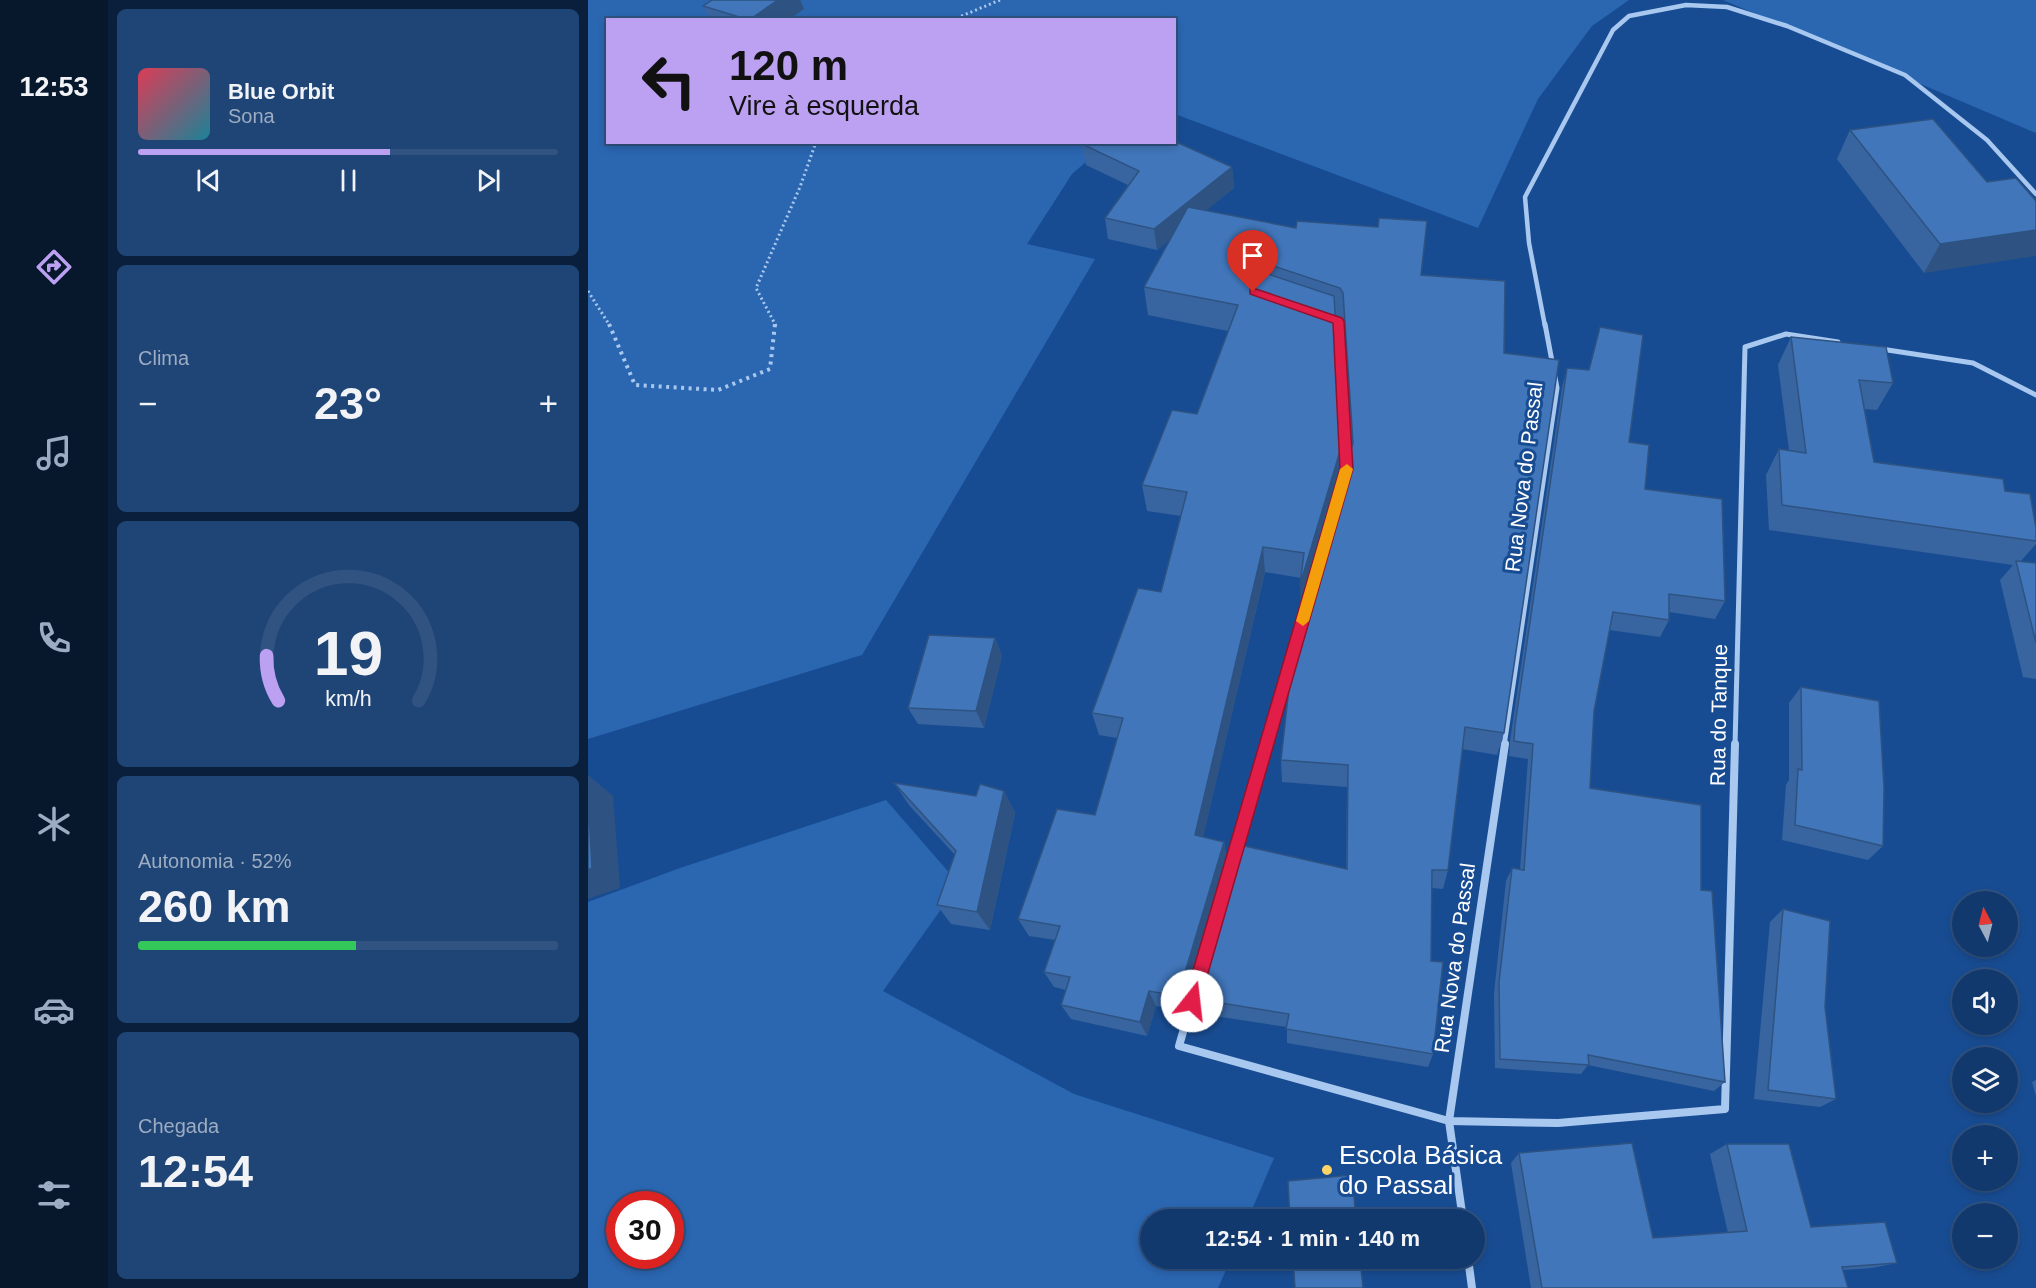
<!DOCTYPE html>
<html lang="pt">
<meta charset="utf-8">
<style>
:root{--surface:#12396e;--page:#1f4476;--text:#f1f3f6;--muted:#9cacc2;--line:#315381;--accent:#bca0f2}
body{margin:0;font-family:Helvetica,sans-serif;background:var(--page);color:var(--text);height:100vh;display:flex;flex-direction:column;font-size:22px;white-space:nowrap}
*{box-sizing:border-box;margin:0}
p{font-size:20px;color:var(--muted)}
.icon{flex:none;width:33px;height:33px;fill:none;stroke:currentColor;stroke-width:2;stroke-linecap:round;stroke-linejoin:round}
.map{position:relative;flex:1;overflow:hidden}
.sheet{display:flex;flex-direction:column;gap:9px;padding:9px;background:#0a1f3c;width:480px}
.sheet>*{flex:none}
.top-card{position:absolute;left:18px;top:18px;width:570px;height:126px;border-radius:0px;box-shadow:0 3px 9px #0003,0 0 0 2px var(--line);background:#bca0f2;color:#111;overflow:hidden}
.needle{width:39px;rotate:353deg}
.fabs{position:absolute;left:1364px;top:891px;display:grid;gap:12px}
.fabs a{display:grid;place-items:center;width:66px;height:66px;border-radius:50%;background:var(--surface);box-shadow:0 3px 9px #0003,0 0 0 2px var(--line);font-size:30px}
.speed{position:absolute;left:18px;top:1191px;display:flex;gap:12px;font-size:30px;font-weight:700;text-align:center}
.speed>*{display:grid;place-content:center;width:78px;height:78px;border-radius:50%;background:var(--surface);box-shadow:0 3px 9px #0003,0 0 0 2px var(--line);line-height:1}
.speed .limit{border:9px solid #d22;background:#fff;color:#111}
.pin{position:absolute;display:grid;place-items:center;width:51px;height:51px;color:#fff;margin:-62px -26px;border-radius:50% 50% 50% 0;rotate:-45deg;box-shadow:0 0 6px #0007}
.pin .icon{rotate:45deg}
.me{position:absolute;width:66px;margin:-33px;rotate:16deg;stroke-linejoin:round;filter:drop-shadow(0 0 4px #0008)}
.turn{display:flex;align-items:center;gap:21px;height:126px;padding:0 24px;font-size:27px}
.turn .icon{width:78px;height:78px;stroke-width:2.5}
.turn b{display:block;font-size:42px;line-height:51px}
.big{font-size:45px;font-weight:700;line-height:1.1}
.sheet .card{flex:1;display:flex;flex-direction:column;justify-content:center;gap:9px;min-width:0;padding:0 21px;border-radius:9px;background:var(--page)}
.sheet .dial{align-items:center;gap:0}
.dial svg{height:156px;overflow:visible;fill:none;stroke:var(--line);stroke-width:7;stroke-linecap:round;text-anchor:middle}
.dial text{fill:var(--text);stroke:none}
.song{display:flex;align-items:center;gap:18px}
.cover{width:72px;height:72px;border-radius:9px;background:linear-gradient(135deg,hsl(350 70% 55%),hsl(190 70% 35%))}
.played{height:6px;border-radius:3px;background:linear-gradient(90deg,var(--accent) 60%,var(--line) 60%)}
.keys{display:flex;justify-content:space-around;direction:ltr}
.heat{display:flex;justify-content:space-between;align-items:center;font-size:33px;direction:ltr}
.charge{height:9px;border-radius:4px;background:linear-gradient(90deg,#34c759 52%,var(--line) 0)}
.trip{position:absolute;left:552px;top:1209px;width:345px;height:60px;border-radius:30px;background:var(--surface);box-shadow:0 3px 9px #0003,0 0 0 2px var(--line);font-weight:700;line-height:60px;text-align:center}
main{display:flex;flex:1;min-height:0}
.menu{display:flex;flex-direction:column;width:108px;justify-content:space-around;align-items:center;background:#07172c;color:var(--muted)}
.menu .icon{width:42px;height:42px}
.menu .active{color:var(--accent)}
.menu b{font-size:27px;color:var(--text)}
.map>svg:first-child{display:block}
.green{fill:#2b66b1;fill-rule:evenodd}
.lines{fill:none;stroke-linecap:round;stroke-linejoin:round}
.path-far1{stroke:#a8c8f0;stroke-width:3;stroke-dasharray:2 3;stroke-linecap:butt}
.path{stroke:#a8c8f0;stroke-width:4;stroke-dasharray:3 4.5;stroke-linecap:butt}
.minor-far2{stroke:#a8c8f0;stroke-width:4.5}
.minor-far1{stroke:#a8c8f0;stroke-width:5}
.minor{stroke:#a8c8f0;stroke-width:8}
.wall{fill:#3865a0}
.shaded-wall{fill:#2e5382}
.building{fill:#4176ba;stroke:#2e5382;stroke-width:1.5}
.route{fill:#e11d48;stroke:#92132f;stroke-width:1.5}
.slow{fill:#f59e0b}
.poi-dot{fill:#ffd466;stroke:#184c92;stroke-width:2}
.labels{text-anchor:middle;stroke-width:6;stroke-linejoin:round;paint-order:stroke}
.street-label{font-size:21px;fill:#fff;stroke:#184c92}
.near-poi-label{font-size:26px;fill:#fff;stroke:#184c92;text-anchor:start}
</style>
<main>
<nav class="menu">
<b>12:53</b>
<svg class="icon active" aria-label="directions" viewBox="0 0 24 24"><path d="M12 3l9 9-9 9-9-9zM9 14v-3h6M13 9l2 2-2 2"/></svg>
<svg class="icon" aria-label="music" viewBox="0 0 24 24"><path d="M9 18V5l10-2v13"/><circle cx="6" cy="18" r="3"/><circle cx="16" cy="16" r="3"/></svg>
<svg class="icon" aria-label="phone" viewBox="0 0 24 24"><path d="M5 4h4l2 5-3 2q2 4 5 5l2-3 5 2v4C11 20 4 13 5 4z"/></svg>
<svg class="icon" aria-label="climate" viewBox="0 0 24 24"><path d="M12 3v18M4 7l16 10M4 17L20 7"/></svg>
<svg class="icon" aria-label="car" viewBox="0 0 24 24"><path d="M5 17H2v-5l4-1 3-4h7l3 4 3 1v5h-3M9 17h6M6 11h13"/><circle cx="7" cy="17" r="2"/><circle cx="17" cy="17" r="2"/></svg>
<svg class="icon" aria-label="filters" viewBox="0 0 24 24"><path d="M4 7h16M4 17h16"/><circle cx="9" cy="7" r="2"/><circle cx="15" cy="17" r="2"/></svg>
</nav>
<section class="sheet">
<div class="card">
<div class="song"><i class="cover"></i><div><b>Blue Orbit</b><p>Sona</p></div></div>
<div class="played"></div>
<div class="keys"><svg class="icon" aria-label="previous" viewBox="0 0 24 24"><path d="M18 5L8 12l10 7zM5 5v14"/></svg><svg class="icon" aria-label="pause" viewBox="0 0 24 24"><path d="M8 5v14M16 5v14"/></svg><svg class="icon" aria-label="next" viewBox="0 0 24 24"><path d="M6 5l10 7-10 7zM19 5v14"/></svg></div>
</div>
<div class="card"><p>Clima</p>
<div class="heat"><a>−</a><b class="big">23°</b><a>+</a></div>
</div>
<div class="card dial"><svg viewBox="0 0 100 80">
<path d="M14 69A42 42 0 1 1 86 69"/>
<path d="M14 69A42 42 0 0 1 8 46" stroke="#bca0f2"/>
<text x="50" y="56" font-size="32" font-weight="700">19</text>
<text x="50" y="72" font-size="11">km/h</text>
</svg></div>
<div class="card"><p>Autonomia · 52%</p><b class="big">260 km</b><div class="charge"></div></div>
<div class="card"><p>Chegada</p><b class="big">12:54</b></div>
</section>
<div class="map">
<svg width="1448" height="1288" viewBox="0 0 1448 1288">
<rect width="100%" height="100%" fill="#184c92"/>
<g class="green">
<polygon points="0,0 1041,0 1004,26 950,99 890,228 587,114 586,20 20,20 20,142 520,143 484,174 439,244 507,259 274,655 0,739"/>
<polygon points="1135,0 1448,0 1448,133"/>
<path d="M298,800L371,884L295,991L486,1094L686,1158L660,1219L562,1220V1258L643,1259L630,1288H0V902L92,868ZM32,1204H82V1256H32Z"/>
</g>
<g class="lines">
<g class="path-far1">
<polyline points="364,20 412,0"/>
<polyline points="0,291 22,326"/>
<polyline points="188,326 168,288 212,187 228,142"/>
</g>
<polyline class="path" points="21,324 47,385 130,390 182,369 187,324"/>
<g class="minor-far2">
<polyline points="741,318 750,321 750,326"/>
<polyline points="957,326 941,243 937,197 1025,30 1041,16 1098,5 1139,7 1199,26 1317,75 1399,140 1448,194"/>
</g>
<g class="minor-far1">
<polyline points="750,324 758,472"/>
<polyline points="1293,349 1385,363 1448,395"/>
<polyline points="678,746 706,649"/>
<polyline points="916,746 969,388 957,324"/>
<polyline points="1147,746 1157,347 1198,334 1250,342"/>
</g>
<g class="minor">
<polyline points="647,852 678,744"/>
<polyline points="605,997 591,1046 861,1121 970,1123 1137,1109 1147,744"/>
<polyline points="875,1220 861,1121 917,744"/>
<polyline points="880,1258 884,1288"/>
</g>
</g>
<g class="wall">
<polygon points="124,0 212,0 216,9 200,20 122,20 115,6"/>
<polygon points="1262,130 1399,182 1336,273 1249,159"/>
<polygon points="494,144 644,167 646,188 618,210 833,275 916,353 916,733 909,755 874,749 860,870 855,889 844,888 843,961 845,1054 840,1067 699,1043 699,1027 607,1013 602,998 758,869 759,787 694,782 693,760 763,451 754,321 751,317 747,315 755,441 754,468 713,610 713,578 677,572 615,837 636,842 639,861 595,1011 568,1006 559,1036 483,1019 473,1005 478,990 466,987 456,972 467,940 441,936 430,919 507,815 529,738 511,735 504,713 573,592 593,516 559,511 554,485 609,414 640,331 560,315 556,287 582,239 569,250 520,239 517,218 540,185 498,165"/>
<polygon points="1203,337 1305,383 1289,410 1277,409 1286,462 1417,491 1448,528 1448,544 1432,562 1448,563 1448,679 1435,677 1412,580 1425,565 1181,530 1178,475 1191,449 1201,450 1190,365"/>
<polygon points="979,368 1041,442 1057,489 1137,601 1127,619 1081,612 1081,620 1072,637 1021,630 1006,711 1002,788 1113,890 1137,1082 1126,1091 1000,1065 993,1074 907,1068 906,993 918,881 924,868 932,870 940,759 921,756 922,741 974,388"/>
<polygon points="407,638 414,656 396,728 330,724 320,708"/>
<polygon points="1213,687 1295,846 1280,860 1194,840 1198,785 1201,780 1201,703"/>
<polygon points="306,783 388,796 416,791 427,813 402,930 363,924 349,905 367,855 321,805"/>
<polygon points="1195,909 1237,1007 1248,1099 1232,1107 1166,1099 1182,922"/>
<polygon points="1448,1080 1448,1096 1444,1082"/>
<polygon points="1139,1144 1223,1227 1309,1263 1284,1268 1255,1270 1260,1288 943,1288 923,1163 931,1153 1065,1238 1140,1233 1122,1154"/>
</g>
<g class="shaded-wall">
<polygon points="190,0 212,0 216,9 200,20 161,20"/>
<polygon points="644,167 646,188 569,250 566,229"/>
<polygon points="1448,230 1448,256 1336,273 1352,244"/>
<polygon points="665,259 666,288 659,263"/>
<polygon points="755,441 754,468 713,610 712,585"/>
<polygon points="675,547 677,572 611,855 607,835"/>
<polygon points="407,638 414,656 396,728 388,711"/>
<polygon points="0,775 25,796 32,888 0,899"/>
<polygon points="416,791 427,813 402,930 389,912"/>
<polygon points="636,842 639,861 595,1011 590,996"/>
<polygon points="561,991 568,1006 559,1036 552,1022"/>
</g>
<g class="building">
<polygon points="124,0 190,0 161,20 115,6"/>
<polygon points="1345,119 1399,182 1428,178 1448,201 1448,230 1352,244 1262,130"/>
<polygon points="586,141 644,167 566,229 517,218 551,171 494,144 496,142 586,142"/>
<polygon points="600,207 708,228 709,221 790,227 791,218 839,221 833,275 917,281 916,353 971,360 916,733 877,727 860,870 844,870 843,961 855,962 845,1054 698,1029 701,1014 602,998 648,844 759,869 760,765 693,760 706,642 765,443 755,293 752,288 665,259 659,263 662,268 746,296 755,441 712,585 716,553 675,547 607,835 636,842 590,996 561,991 552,1022 473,1005 482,977 456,972 472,926 430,919 469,809 507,815 535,718 504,713 550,588 573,592 599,492 554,485 584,410 609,414 650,305 556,287"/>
<polygon points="1012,327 1055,335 1041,442 1061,445 1057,489 1134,499 1137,601 1081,594 1081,620 1025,612 1006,711 1002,788 1113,805 1113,890 1124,891 1137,1082 1000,1055 1001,1065 912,1059 911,982 924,868 936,870 945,744 926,741 927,725 979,368 1001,370"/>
<polygon points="1203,337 1298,347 1305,383 1271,380 1286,462 1415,479 1417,491 1442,494 1448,528 1448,541 1194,505 1191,449 1218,453"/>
<polygon points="1428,561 1448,563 1448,643"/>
<polygon points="341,635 407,638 388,711 320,708"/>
<polygon points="1213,687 1291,701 1296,788 1295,846 1207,825 1210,769 1214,770"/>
<polygon points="306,783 388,796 392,784 416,791 389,912 349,905 368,851"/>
<polygon points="0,796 4,868 0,870"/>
<polygon points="1195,909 1242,921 1237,1007 1248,1099 1180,1090"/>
<polygon points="1044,1143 1065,1238 1159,1231 1139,1144 1201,1144 1223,1227 1297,1222 1309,1263 1254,1267 1260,1288 954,1288 931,1153"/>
<polygon points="764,1175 768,1220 702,1220 700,1181"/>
<polygon points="705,1258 772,1258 775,1288 707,1288"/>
</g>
<polygon class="route" points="665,288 754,318 756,321 765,469 612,1001 610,1007 604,1009 598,1007 596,1001 752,469 745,323 662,294 662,289"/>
<polygon class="slow" points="759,464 765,469 721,621 715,626 708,621 752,469"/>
<circle class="poi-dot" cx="739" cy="1170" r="6"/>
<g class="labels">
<g class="street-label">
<text transform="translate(936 477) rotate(-83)" y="7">Rua Nova do Passal</text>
<text transform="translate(1131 715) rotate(-89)" y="7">Rua do Tanque</text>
<text transform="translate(867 958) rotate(-82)" y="7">Rua Nova do Passal</text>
</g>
<g class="near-poi-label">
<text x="751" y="1164">Escola Básica<tspan x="751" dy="30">do Passal</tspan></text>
</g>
</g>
</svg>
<div class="fabs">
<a><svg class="needle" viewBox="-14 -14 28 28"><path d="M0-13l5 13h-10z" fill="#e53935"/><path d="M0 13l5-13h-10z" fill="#9cacc2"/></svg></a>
<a><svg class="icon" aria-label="sound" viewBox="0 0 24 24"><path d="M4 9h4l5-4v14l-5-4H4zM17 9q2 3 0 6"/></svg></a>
<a><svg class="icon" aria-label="layers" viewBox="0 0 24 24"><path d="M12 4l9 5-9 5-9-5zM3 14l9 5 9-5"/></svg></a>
<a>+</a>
<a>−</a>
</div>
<div class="speed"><div class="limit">30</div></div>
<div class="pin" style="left:665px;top:292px;background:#d93025"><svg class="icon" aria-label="arrive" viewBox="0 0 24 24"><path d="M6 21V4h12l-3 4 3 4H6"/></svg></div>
<svg class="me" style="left:604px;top:1001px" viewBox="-20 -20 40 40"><circle r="19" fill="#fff"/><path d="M0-13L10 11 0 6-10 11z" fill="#e11d48"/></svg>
<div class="trip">12:54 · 1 min · 140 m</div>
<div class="top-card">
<div class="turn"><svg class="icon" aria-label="left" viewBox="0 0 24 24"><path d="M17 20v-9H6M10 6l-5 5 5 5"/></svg><div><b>120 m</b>Vire à esquerda</div></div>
</div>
</div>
</main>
